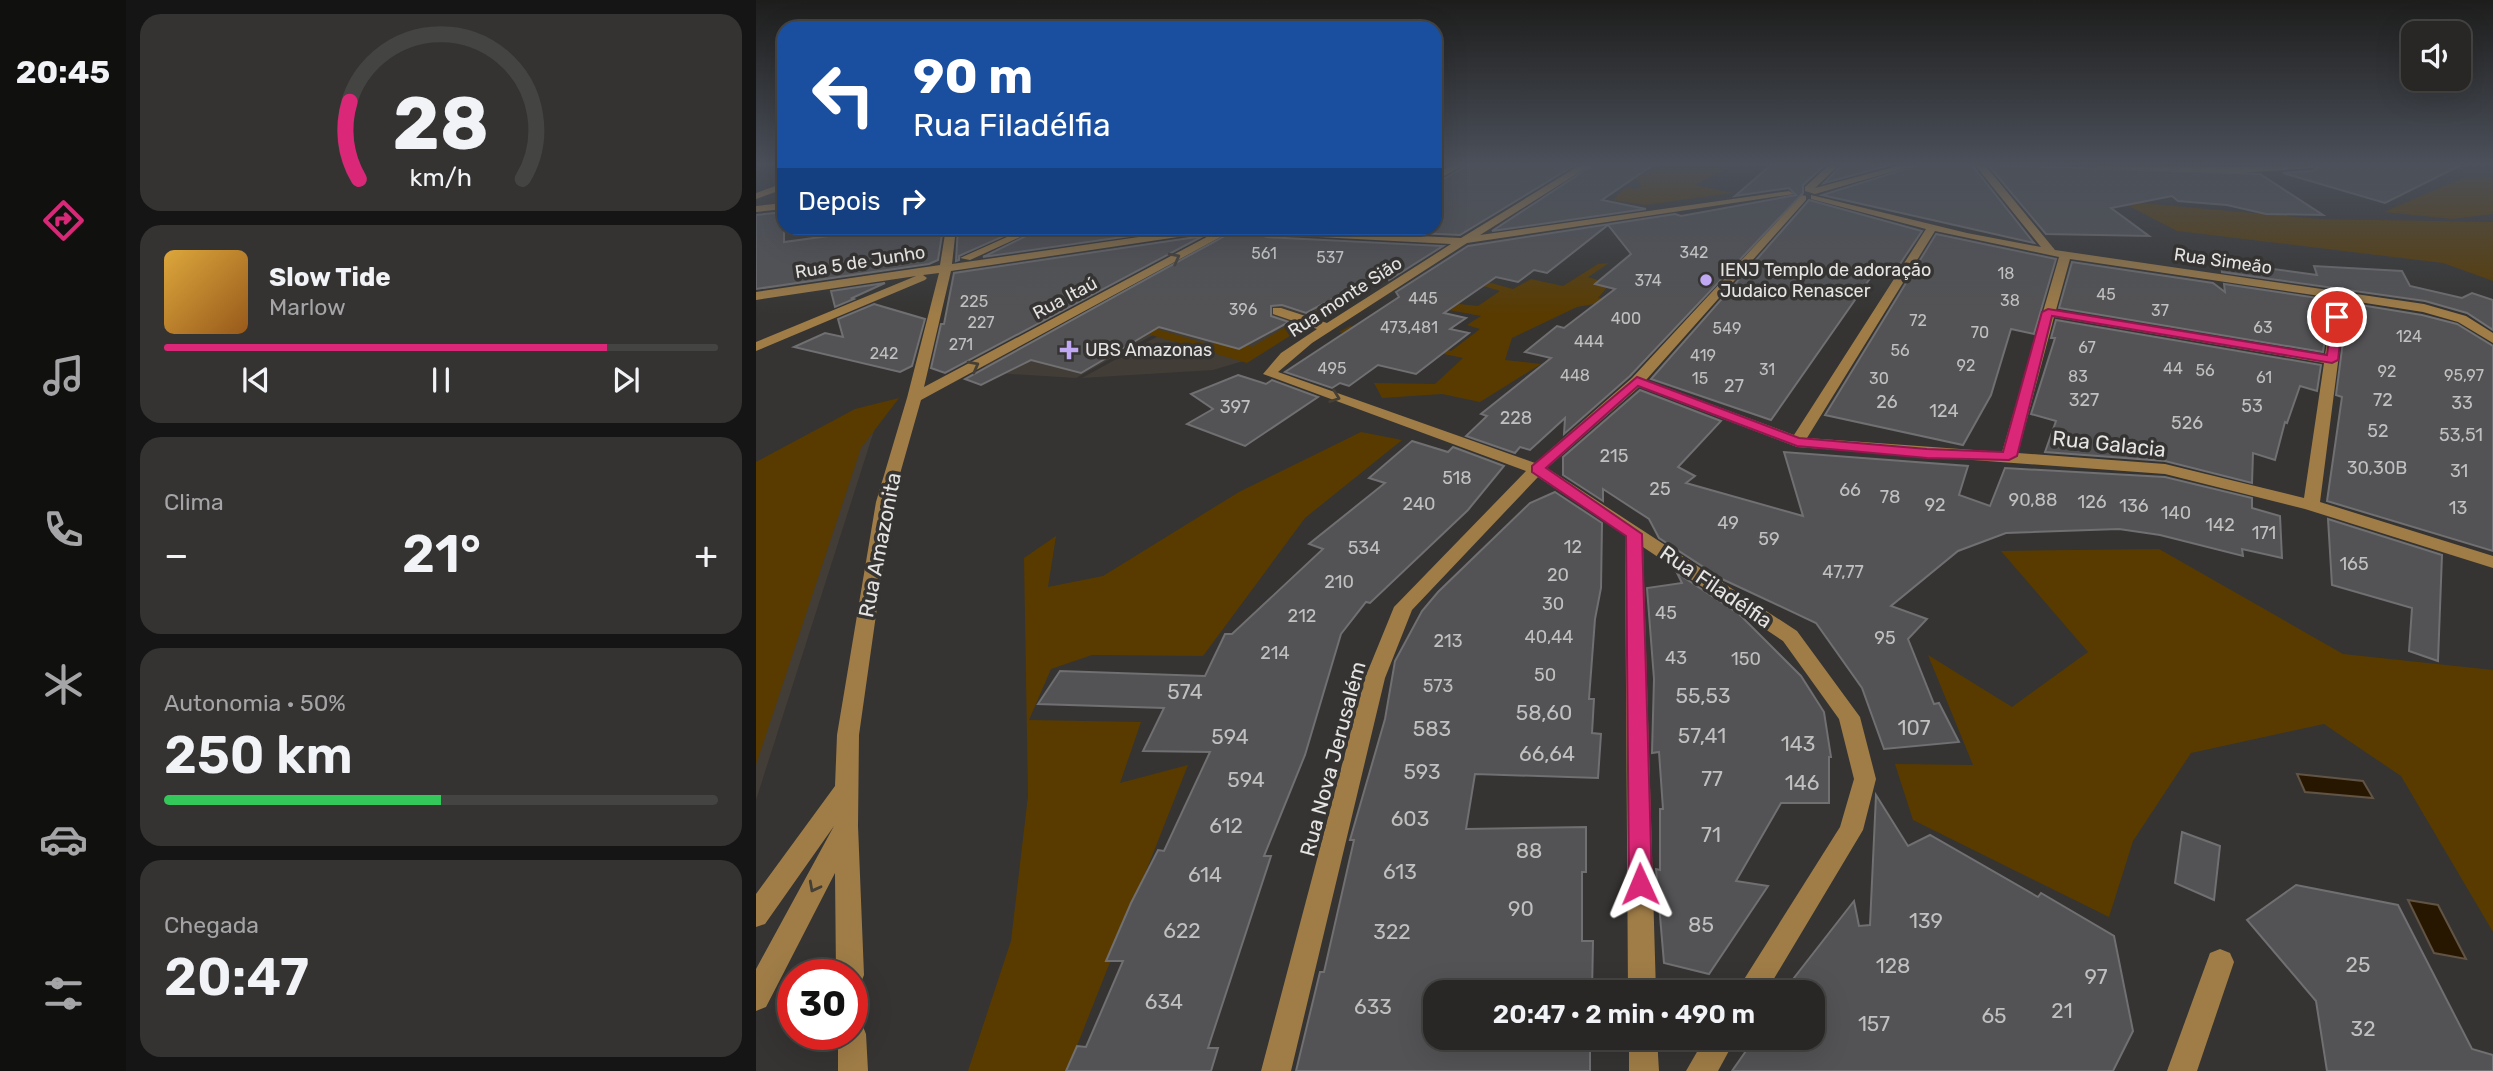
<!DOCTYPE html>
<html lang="pt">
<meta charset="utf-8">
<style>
:root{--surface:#282726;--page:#343332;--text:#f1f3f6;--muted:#a5a5a7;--line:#444443;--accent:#db2777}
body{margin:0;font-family:Rubik,sans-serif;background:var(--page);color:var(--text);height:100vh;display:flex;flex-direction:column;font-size:26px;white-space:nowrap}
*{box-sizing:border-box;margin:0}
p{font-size:23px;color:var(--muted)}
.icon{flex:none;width:38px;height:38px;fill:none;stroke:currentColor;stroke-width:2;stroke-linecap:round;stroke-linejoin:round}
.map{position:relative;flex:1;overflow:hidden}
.drawer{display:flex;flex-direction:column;gap:14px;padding:14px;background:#161515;width:630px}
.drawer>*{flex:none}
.guide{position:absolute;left:21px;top:21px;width:665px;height:214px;border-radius:21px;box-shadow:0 7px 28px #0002,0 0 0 2px var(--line);background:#1a4fa0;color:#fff;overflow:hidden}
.buttons{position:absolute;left:1645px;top:21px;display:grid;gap:14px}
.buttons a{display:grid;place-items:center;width:70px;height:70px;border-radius:14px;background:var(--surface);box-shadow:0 7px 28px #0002,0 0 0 2px var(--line);font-size:35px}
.speed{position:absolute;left:21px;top:959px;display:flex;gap:14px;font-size:35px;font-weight:700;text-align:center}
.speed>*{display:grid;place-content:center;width:91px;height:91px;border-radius:50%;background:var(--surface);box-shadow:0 7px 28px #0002,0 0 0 2px var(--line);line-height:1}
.speed .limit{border:10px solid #d22;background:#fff;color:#111}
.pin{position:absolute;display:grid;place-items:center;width:60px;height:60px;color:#fff;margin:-30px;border:4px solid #fff;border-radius:50%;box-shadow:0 2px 7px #0007}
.me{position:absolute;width:77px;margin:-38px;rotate:359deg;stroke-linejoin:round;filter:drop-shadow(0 0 5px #0008)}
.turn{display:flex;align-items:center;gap:24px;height:147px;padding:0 21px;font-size:32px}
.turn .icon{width:91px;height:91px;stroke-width:2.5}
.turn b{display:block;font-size:49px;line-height:60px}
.then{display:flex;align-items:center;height:66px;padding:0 21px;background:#0003;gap:14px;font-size:26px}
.big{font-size:52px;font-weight:600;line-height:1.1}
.drawer .widget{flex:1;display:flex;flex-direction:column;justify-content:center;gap:10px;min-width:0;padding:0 24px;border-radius:21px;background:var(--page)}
.drawer .dial{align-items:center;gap:0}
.dial svg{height:182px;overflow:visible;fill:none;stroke:var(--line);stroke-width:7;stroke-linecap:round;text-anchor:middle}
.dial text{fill:var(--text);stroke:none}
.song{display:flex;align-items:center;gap:21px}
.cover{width:84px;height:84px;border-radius:10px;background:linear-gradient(135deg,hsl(40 70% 55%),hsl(30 70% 35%))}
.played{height:7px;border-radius:4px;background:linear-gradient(90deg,var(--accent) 80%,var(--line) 80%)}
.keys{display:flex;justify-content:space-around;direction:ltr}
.heat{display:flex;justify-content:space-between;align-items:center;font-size:38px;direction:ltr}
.charge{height:10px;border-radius:5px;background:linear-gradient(90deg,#34c759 50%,var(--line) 0)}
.trip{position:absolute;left:667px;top:980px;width:402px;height:70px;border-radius:21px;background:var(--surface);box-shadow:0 7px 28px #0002,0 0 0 2px var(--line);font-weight:600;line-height:70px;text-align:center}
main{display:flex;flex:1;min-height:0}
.tabs{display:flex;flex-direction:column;width:126px;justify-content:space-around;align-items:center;background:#10100f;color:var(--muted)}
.tabs .icon{width:49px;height:49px}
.tabs .active{color:var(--accent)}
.tabs b{font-size:32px;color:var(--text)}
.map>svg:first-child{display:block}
.built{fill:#423d36}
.green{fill:#593b00}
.water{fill:#281700;stroke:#615444;stroke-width:2}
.building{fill:#535355;stroke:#706f71;stroke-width:2}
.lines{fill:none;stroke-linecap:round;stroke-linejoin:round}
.minor{fill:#a07d47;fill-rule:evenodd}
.oneway{stroke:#453f35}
.route{fill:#db2777;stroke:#8e194d;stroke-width:2}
.poi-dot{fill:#c0a8f3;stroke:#353432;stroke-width:2.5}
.labels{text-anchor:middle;stroke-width:7;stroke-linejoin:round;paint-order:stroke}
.far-number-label{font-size:16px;fill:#c0c0c0}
.far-street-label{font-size:18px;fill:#e5e4e3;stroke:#353432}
.far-poi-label{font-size:18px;fill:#e5e4e3;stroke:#353432;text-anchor:start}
.number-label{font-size:18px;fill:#c0c0c0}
.street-label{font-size:21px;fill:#e5e4e3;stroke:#353432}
.near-number-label{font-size:21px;fill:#c0c0c0}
</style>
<main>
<nav class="tabs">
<b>20:45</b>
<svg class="icon active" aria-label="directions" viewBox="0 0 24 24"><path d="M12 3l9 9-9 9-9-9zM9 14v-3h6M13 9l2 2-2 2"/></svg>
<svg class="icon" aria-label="music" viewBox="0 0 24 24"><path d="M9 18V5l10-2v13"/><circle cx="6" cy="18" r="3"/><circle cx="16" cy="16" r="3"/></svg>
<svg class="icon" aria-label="phone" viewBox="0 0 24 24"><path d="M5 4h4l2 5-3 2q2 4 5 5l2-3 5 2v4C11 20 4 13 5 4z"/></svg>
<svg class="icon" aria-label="climate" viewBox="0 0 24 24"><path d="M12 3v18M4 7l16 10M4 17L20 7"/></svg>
<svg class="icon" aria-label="car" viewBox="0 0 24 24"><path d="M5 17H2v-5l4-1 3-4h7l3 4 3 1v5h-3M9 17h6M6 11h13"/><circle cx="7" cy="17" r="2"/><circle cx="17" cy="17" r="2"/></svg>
<svg class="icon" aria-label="filters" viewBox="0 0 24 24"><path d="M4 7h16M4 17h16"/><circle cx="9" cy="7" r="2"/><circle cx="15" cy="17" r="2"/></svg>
</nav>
<section class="drawer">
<div class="widget dial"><svg viewBox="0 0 100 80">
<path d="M14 69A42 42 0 1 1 86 69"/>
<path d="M14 69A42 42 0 0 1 10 35" stroke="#db2777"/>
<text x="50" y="56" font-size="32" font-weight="700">28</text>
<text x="50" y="72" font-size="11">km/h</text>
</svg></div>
<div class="widget">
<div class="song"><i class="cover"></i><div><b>Slow Tide</b><p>Marlow</p></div></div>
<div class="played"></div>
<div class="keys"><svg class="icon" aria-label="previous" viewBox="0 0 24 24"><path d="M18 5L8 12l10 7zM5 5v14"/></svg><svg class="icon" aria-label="pause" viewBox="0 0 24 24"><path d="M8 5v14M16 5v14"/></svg><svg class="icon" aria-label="next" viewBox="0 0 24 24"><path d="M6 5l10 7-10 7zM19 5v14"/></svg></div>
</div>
<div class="widget"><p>Clima</p>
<div class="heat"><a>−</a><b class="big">21°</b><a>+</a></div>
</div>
<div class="widget"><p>Autonomia · 50%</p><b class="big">250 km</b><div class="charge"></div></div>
<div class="widget"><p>Chegada</p><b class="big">20:47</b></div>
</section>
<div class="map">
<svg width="1737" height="1071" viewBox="0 0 1737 1071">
<rect width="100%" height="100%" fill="#353432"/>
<g class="built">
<polygon points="617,282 494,359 457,370 326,378 404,335 329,315"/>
<polygon points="323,317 397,335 320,378 240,373 228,366"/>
<polygon points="123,415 0,800 0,480"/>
</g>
<g class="green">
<polygon points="912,165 978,165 938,185 976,193 889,205 857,200 869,188 883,189 885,184 879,178"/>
<polygon points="1709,177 1737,177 1737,214 1696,219 1628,212"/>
<polygon points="1363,201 1564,219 1737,222 1737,281 1687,263 1421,231"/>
<polygon points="853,263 832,277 854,284 842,298 860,300 821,307 756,338 749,360 785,364 724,402 686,394 626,398 618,383 679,384 707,358 583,332 594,326 695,351 724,329 711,325 725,316 693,310 703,304 722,306 744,291 678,271 682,268 757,289 775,279 807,286 842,264"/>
<polygon points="419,266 619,281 560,319 552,316 573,303 523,290 370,320 455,345 472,337 496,347 538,322 551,325 491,363 327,315"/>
<polygon points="143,398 105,448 0,765 0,462 99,409"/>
<polygon points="605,432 646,440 549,518 447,656 336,655 295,669 273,720 385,722 364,783 432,765 311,1071 212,1071 255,941 272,796 268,558 300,536 292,587 347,576 483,492"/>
<polygon points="1403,549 1587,654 1737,670 1737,932 1645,776 1568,724 1435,753 1377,841 1353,917 1157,820 1139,764 1217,765 1172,655 1256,707 1332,652 1245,551"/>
</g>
<g class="water">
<polygon points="1541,774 1607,781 1617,798 1549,792"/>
<polygon points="1652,900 1682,905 1710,959 1678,953"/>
</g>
<g class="building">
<polygon points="712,165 819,165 704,235 597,230 596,228 679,228 679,184"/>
<polygon points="837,165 897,165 846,200 890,209 736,231"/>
<polygon points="1015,165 1069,165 1047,185 1047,193 874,376 808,434 809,418 774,450 764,447 759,453 710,436 731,416 725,414 795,358 769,352 801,326 808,328 859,289 839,284 875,254 852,225 791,273 778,270 762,282 740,277 688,313 710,318 694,329 713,333 660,374 622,365 593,386 584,383 576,388 529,372 643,297 640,292 712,246 919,214 925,216 1040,195 1033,188 979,196"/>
<polygon points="1086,165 1135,165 1068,183"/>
<polygon points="1163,165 1216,165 1278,243 1066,195"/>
<polygon points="1232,165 1504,174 1567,215 1510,214 1471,205 1422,201 1416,196 1355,208 1393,236 1290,234"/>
<polygon points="1564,165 1705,165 1629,203 1527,173 1557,171"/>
<polygon points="1053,200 1166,231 1136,276 1122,267 1015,420 895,379"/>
<polygon points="28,212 28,242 72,236 77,228 187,228 182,260 173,264 0,289 0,215"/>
<polygon points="202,228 266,228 203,256 203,260 200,261"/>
<polygon points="286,228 430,228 227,257"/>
<polygon points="483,228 511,237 687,246 633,280 628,271 550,313 526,305 515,306 515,316 533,322 483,349 403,327 325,373 275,360 225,385 209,379"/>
<polygon points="1180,234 1300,259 1278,334 1255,329 1235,395 1207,445 1069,415"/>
<polygon points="447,236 189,373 175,368 185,324 188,324 198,273"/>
<polygon points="1316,262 1457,283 1469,292 1468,284 1575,300 1567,352 1303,308"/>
<polygon points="1465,262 1561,275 1558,266 1646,271 1654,286 1706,298 1716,293 1737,300 1737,330 1711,313 1669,301 1466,272"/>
<polygon points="129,283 96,298 98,299 79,307 75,291"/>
<polygon points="1592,303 1666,315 1701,324 1737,346 1737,551 1571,501 1586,397 1580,395"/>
<polygon points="118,304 169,319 156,366 144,372 38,347 69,333 87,337 82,319"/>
<polygon points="1300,320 1565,365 1561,391 1544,386 1531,423 1529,422 1519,460 1497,453 1496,483 1409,461 1289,452 1300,421 1275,414 1299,338 1295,338"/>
<polygon points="482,375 510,384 516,380 562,397 489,446 431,424 457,409 435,394"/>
<polygon points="884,390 965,421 922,467 939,476 930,483 1047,516 1028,452 1212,466 1203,495 1234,506 1249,468 1409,477 1496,498 1496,508 1524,516 1526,558 1486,549 1487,556 1404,535 1363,529 1250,533 1202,551 1135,606 1171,619 1152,639 1178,704 1183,703 1203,742 1128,749 1106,688 1060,623 966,579 903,538 893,519 847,489 847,501 807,475 807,457"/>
<polygon points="656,441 692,452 697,447 748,466 712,510 614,603 610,602 585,634 549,755 508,856 515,856 452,1048 462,1048 455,1071 310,1071 321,1046 330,1047 367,961 350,961 375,903 402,850 408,851 454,752 387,751 408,708 282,704 304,671 449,676 469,634 476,634 567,549 553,544 629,483 613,478"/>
<polygon points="799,492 846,523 845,588 839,619 833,699 838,699 836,733 845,734 842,778 719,774 710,829 830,827 830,872 826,872 826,941 837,941 836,992 679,992 679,1038 834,1038 834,1071 540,1071 564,972 568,972 598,840 594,840 629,719 639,661 666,611 682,592 774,503"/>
<polygon points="1572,519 1686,555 1682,661 1653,651 1656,608 1576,585"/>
<polygon points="921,573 983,614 1045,676 1068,712 1075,757 1073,757 1073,803 1025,803 980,881 1012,886 953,974 908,963 900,869 904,870 904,809 907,809 903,752 896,753 898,679 891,588 926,583"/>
<polygon points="1120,795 1152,846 1174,835 1282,897 1285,893 1358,936 1377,1031 1357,1071 976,1071 999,1038 1057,1038 1057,992 1027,992 1098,901 1103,926 1114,925"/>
<polygon points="1426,832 1464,846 1458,900 1419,883"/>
<polygon points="1540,885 1642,905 1716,1049 1737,1055 1737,1071 1571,1071 1560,1001 1491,920"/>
</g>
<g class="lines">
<g class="minor">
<polygon points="696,165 708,165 679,181 679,174"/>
<path d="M824,165H835L724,235L1033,191L1038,194L711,243L556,343L522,372L779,463L876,378L1046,195L1050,196V200L890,380L1038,435L1170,229L1055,199V195L1211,233L1285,247L1219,165H1229L1299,250L1668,304L1710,316L1737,333V343L1702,322L1667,312L1590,300L1564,502L1737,556V568L1549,509L1409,474L1041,447L883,387L791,468L1041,631L1104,717L1120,779L1107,830L1010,992H980L1084,827L1098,779L1083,719L1027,641L887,547L900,992H872L869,535L782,477L656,610L629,678L535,1071H505L609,678L638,607L770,471L507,374L525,353L561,329L517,314V308H525L571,323L695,244L524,235L493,228L705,238ZM1179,231L1303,257L1246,452L1051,438ZM1314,259L1578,298L1569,355L1300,310ZM1298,317L1568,363L1548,498L1409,464L1262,453Z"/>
<polygon points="1073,165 1083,165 1059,188 1145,165 1160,165 1059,194 1049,191 1049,187"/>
<polygon points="1337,165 1484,167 1562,165 1557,168 1484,173 1342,168"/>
<polygon points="28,183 28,189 0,199 0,193"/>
<polygon points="28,203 28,209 0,212 0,206"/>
<path d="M190,228H200L196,264L445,228H481L165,400L136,502L103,735L102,826L108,975L104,985L96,988V975H80L79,873L10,1007L0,1011V969L78,826L9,924L0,927V894L79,786L81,735L120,502L151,398L183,273L167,275L171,278L169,280L0,351V342L160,276L0,300V292L184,265ZM462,231L168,387L195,271Z"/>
<polygon points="271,228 284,228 214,260 204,258"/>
<polygon points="1464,949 1474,953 1478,962 1441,1071 1411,1071 1454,953"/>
<polygon points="96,1020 106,1024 110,1034 112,1071 82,1071 82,1034 96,1034"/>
<polygon points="873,1038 901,1038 903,1071 873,1071"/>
<polygon points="949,1038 980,1038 962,1071 930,1071"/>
</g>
</g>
<defs><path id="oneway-chevron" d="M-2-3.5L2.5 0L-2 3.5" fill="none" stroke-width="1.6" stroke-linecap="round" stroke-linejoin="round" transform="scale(1.75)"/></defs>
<g class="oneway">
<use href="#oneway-chevron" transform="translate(419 258) rotate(-28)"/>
<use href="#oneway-chevron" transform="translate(218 366) rotate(-28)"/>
<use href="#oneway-chevron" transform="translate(579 397) rotate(20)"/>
<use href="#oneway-chevron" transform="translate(58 887) rotate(118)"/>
</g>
<linearGradient id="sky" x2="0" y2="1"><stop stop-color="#1d1d1c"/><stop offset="0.52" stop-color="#4b505a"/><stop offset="1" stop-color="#4b505a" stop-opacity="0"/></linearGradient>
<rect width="1737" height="315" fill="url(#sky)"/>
<polygon class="route" points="1292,309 1571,355 1576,317 1581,313 1587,317 1582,360 1576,363 1296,316 1261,456 1253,460 1171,458 1041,446 882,386 790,468 886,534 896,884 893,892 884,895 876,892 873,884 870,536 776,472 776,466 881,377 1043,438 1171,449 1247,452 1286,312"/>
<g class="poi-dot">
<circle cx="950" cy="280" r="7"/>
<path d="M309.5 339.5h7v7h7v7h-7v7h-7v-7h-7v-7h7z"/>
</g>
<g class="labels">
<g class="far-number-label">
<text x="938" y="258">342</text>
<text x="508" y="259">561</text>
<text x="574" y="263">537</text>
<text x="1250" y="279">18</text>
<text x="892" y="286">374</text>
<text x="1350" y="300">45</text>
<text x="667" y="304">445</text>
<text x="1254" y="306">38</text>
<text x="218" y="307">225</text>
<text x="487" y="315">396</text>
<text x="1404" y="316">37</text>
<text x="870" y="324">400</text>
<text x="1162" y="326">72</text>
<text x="225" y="328">227</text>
<text x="653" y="333">473,481</text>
<text x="1507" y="333">63</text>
<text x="971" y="334">549</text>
<text x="1224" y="338">70</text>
<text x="1653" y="342">124</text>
<text x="833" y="347">444</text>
<text x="205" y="350">271</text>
<text x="1331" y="353">67</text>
<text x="1144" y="356">56</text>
<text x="128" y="359">242</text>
<text x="947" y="361">419</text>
<text x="1210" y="371">92</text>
<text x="576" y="374">495</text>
<text x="1417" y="374">44</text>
<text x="1011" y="375">31</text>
<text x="1449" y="376">56</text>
<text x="1631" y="377">92</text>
<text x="819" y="381">448</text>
<text x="1708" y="381">95,97</text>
<text x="1322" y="382">83</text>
<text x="1508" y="383">61</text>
<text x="944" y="384">15</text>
<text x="1123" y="384">30</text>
</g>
<g class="far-street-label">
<text transform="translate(1467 261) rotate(8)" y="6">Rua Simeão</text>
<text transform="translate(104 262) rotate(-9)" y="6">Rua 5 de Junho</text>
<text transform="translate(589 297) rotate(-33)" y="6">Rua monte Sião</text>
<text transform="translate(309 298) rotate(-28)" y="6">Rua Itaú</text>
</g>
<g class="far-poi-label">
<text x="964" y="276">IENJ Templo de adoração<tspan x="964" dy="21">Judaico Renascer</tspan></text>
<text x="329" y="356">UBS Amazonas</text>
</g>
<g class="number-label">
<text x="978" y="392">27</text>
<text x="1328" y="406">327</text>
<text x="1627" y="406">72</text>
<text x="1131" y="408">26</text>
<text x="1706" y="409">33</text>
<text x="1496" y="412">53</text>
<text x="479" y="413">397</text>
<text x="1188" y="417">124</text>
<text x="760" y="424">228</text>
<text x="1431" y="429">526</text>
<text x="1622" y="437">52</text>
<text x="1705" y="441">53,51</text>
<text x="858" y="462">215</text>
<text x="1621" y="474">30,30B</text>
<text x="1703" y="477">31</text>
<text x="701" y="484">518</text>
<text x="904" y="495">25</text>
<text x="1094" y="496">66</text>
<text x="1134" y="503">78</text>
<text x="1277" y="506">90,88</text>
<text x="1336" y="508">126</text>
<text x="663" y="510">240</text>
<text x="1179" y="511">92</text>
<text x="1378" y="512">136</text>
<text x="1702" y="514">13</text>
<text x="1420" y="519">140</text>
<text x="972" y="529">49</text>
<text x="1464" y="531">142</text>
<text x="1508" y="539">171</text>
<text x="1013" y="545">59</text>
<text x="817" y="553">12</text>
<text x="608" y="554">534</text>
<text x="1598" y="570">165</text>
<text x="1087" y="578">47,77</text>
<text x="802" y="581">20</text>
<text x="583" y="588">210</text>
<text x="797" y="610">30</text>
<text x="910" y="619">45</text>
<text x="546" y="622">212</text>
<text x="793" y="643">40,44</text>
<text x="1129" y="644">95</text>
<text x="692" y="647">213</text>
<text x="519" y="659">214</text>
<text x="920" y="664">43</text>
<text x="990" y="665">150</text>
<text x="789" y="681">50</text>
<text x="682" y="692">573</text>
</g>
<g class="street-label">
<text transform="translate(1353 444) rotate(6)" y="7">Rua Galacia</text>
<text transform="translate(124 545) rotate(-79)" y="7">Rua Amazonita</text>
<text transform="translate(960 587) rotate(34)" y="7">Rua Filadélfia</text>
<text transform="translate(577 759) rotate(-75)" y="7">Rua Nova Jerusalém</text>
</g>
<g class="near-number-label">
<text x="429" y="699">574</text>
<text x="947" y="703">55,53</text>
<text x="788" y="720">58,60</text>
<text x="1158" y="735">107</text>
<text x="676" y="736">583</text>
<text x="946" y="743">57,41</text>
<text x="474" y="744">594</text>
<text x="1042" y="751">143</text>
<text x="791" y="761">66,64</text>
<text x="666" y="779">593</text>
<text x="956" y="786">77</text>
<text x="490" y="787">594</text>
<text x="1046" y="790">146</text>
<text x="654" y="826">603</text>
<text x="470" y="833">612</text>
<text x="955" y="842">71</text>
<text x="773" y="858">88</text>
<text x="644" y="879">613</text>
<text x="449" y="882">614</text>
<text x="765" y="916">90</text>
<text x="1170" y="928">139</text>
<text x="945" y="932">85</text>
<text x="426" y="938">622</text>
<text x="636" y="939">322</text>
<text x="1602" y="972">25</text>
<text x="1137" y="973">128</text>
<text x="1340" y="984">97</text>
<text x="408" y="1009">634</text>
<text x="617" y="1014">633</text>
<text x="1306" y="1018">21</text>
<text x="1238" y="1023">65</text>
<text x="1118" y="1031">157</text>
<text x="1607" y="1036">32</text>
</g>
</g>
</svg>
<div class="buttons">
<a><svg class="icon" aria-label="sound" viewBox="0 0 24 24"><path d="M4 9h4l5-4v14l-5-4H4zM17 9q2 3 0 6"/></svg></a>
</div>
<div class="speed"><div class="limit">30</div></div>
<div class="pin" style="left:1581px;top:317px;background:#d93025"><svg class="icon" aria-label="arrive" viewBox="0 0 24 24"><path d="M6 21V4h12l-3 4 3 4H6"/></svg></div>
<svg class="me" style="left:884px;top:884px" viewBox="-20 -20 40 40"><path d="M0-17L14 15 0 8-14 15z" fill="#db2777" stroke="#fff" stroke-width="4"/></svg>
<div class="trip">20:47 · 2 min · 490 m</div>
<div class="guide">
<div class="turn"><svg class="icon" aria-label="left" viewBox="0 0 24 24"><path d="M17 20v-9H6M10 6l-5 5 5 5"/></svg><div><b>90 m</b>Rua Filadélfia</div></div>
<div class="then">Depois<svg class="icon" aria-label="right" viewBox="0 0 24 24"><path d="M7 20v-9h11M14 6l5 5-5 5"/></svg></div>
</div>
</div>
</main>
